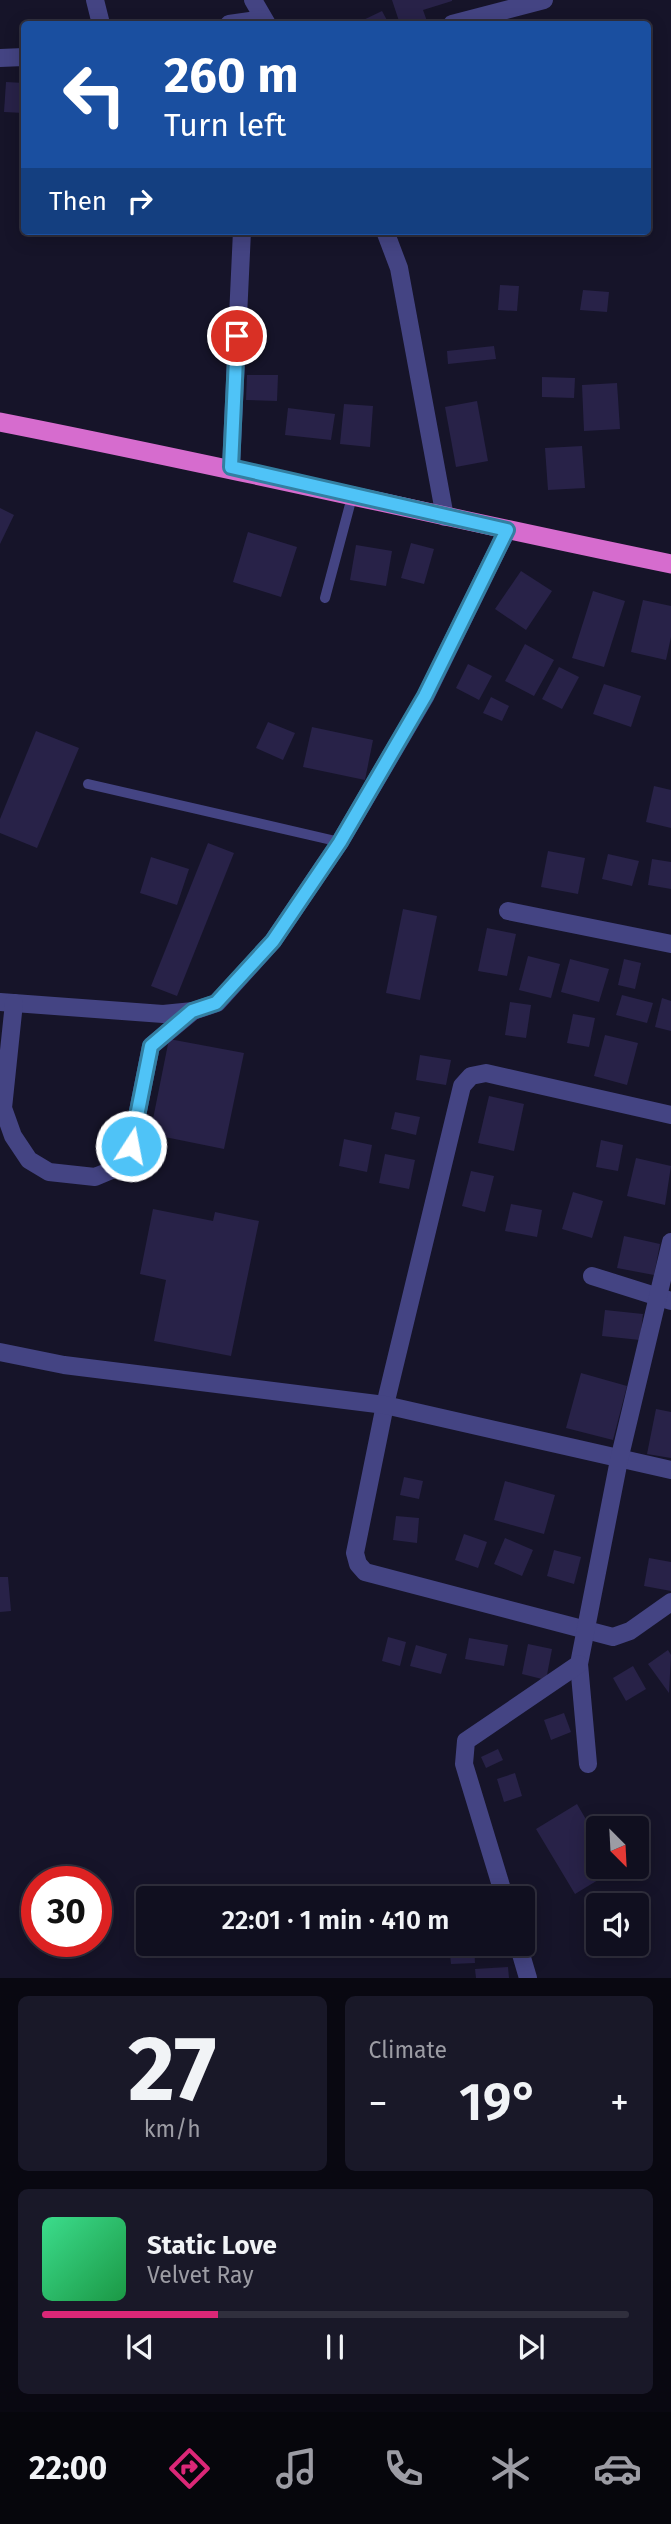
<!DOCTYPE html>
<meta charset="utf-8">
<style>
:root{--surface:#100f1f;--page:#191828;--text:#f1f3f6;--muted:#9c9ca4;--line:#302f3d;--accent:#db2777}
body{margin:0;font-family:"Fira Sans",sans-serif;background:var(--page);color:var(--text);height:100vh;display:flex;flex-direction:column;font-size:26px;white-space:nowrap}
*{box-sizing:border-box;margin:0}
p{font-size:23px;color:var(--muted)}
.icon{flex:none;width:38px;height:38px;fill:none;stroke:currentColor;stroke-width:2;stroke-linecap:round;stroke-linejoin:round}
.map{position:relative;height:1978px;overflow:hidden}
.sheet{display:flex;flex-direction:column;gap:18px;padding:18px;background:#090811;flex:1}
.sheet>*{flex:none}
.guide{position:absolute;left:21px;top:21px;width:630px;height:214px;border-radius:7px;box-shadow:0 4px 18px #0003,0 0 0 2px var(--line);background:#1a4fa0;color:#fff;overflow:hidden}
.needle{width:46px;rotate:156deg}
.controls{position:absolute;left:586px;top:1816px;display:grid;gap:14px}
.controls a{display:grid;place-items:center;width:63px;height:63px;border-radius:7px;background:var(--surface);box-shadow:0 4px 18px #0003,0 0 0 2px var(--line);font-size:35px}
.speed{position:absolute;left:21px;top:1866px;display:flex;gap:14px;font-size:35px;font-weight:700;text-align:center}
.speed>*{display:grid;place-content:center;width:91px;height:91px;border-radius:50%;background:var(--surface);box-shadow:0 4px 18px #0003,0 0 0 2px var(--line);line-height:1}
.speed .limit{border:10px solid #d22;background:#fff;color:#111}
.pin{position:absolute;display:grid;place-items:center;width:60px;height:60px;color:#fff;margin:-30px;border:4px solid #fff;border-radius:50%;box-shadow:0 2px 7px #0007}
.me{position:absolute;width:77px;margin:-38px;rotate:11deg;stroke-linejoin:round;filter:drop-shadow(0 0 5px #0008)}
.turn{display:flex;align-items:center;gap:24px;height:147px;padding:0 28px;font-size:32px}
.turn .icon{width:91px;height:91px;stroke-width:2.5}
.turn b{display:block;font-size:49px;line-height:60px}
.then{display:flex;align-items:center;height:66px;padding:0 28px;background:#0003;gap:14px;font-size:26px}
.big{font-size:52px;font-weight:600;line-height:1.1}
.sheet .card{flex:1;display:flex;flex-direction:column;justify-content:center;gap:10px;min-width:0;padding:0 24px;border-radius:10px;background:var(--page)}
.sheet .dial{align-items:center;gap:0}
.dial b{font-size:91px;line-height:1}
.song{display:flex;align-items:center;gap:21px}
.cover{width:84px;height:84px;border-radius:10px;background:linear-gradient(135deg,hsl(150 70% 55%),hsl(140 70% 35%))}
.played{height:7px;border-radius:4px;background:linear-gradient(90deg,var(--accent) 30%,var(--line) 30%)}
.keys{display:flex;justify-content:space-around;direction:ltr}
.heat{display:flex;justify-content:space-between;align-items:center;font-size:38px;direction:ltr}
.sheet .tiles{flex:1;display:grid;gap:18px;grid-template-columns:1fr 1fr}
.card:last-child{grid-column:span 2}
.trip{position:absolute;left:136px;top:1886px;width:399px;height:70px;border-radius:7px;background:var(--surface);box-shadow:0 4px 18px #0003,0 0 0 2px var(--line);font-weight:600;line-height:70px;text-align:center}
.dock{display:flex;height:112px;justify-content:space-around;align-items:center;background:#06060c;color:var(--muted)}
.dock .icon{width:49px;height:49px}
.dock .active{color:var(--accent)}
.dock b{font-size:32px;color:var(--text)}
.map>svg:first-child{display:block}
.building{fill:#282248}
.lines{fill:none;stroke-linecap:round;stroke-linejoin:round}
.service{stroke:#444483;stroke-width:10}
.minor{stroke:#444483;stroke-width:18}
.trunk{stroke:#d66cce;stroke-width:19}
.route-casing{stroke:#337fa1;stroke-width:18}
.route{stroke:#4fc3f7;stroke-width:12}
</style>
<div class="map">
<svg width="671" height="1978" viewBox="0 0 671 1978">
<rect width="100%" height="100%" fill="#161429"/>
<g class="building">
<polygon points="392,0 452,0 452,1 423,10 428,24 400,24"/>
<polygon points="382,11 389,24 355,24"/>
<polygon points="6,82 24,83 24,113 4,112"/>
<polygon points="500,285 519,286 517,311 498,310"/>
<polygon points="583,290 609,292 607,312 580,310"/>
<polygon points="494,346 496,359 448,364 447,351"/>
<polygon points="247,375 278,375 277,401 246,400"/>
<polygon points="542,377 575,378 574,398 542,397"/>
<polygon points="617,383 620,429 584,431 582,385"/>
<polygon points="477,401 488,461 456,467 445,407"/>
<polygon points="344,404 373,406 370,447 340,444"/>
<polygon points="288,408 335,414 331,440 285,435"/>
<polygon points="582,446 585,488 548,490 545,448"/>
<polygon points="0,508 14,515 0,544"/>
<polygon points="248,532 297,547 281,597 233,582"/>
<polygon points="411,543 434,549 424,584 401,578"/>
<polygon points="356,545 392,551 386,586 350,580"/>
<polygon points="521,571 552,591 526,630 495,609"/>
<polygon points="593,591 625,601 604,667 572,658"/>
<polygon points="643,600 671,606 671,637 666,660 631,652"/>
<polygon points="525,644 554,660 534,696 505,681"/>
<polygon points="468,664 492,676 479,700 456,688"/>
<polygon points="559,667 579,677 562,709 542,699"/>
<polygon points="604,684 641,696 631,727 593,714"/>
<polygon points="491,697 509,706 502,721 483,713"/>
<polygon points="268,722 295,733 283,760 256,748"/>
<polygon points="312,727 373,740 365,780 303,767"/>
<polygon points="36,731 79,748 37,848 0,833 0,819"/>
<polygon points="654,786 671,790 671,828 646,822"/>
<polygon points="208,843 234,853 177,996 151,986"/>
<polygon points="548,851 585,858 578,894 541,887"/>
<polygon points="608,854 639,861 632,886 602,879"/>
<polygon points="151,857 189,869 177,905 140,893"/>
<polygon points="652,859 671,862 671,889 648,885"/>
<polygon points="403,909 437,916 420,1000 386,993"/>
<polygon points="487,928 516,934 507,976 478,971"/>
<polygon points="528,956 560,964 551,998 519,990"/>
<polygon points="570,959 609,969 599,1002 561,992"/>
<polygon points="624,959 641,963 635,989 618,985"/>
<polygon points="622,995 653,1003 647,1023 616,1015"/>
<polygon points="662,998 671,1001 671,1031 655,1027"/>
<polygon points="510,1002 531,1005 526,1038 505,1035"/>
<polygon points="573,1014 595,1018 589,1047 567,1043"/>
<polygon points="605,1035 638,1043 627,1085 594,1076"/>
<polygon points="169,1039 244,1053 224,1149 150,1134"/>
<polygon points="420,1055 451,1060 446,1085 416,1080"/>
<polygon points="489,1096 524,1104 514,1151 478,1143"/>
<polygon points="395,1112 420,1117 416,1135 391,1129"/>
<polygon points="344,1139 372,1145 367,1172 339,1166"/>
<polygon points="601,1140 623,1145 618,1171 596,1167"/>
<polygon points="385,1154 415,1160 409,1189 379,1183"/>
<polygon points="636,1158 671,1166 665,1205 627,1196"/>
<polygon points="471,1171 494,1176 485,1212 462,1206"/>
<polygon points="573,1192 603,1201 592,1238 562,1229"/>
<polygon points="511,1204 542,1210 537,1237 505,1231"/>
<polygon points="153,1209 213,1221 215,1212 259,1221 231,1356 154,1341 166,1280 140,1274"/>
<polygon points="624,1236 660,1244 654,1275 617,1268"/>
<polygon points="605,1310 643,1314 640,1340 602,1336"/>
<polygon points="581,1373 627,1386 613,1440 566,1428"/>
<polygon points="656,1409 671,1412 671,1458 647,1454"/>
<polygon points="404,1477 423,1481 419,1499 400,1495"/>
<polygon points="505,1481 555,1495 544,1534 494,1520"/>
<polygon points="396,1516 419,1518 417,1543 393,1540"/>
<polygon points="464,1534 487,1542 478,1568 455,1560"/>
<polygon points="505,1538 533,1550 522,1576 494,1564"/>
<polygon points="554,1550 581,1557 574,1584 547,1576"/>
<polygon points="649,1558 671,1562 671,1591 644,1586"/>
<polygon points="0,1577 8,1577 11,1611 0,1612"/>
<polygon points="388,1637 406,1642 400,1666 382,1661"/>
<polygon points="469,1638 508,1645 504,1666 465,1659"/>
<polygon points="528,1644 552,1649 546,1680 522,1674"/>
<polygon points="416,1645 447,1654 441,1674 410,1666"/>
<polygon points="668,1650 671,1655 669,1693 648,1664"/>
<polygon points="633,1666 646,1689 626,1701 613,1678"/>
<polygon points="564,1713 571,1732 551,1740 544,1720"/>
<polygon points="498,1749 503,1760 486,1768 481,1757"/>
<polygon points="515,1773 522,1796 504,1802 497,1779"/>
<polygon points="577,1804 598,1840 598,1867 616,1869 575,1894 536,1829"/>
<polygon points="315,1944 349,1944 348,1951 314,1948"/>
<polygon points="380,1944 409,1944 406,1956 379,1949"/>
<polygon points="449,1944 474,1944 475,1963 451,1964"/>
<polygon points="508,1967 509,1978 476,1978 475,1969"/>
</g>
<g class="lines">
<g class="service">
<polyline points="325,598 352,497"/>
<polyline points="88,784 340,842"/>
</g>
<g class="minor">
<polyline points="95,0 101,24"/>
<polyline points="253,0 267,24"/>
<polyline points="229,24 263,19"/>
<polyline points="452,24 544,0"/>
<polyline points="0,58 24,57"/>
<polyline points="385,231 399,268 445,517"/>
<polyline points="231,467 242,231"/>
<polyline points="508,911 671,944"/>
<polyline points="0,1002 163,1014 193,1011 217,1003 273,941 340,842 425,697 507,530"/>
<polyline points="14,1003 3,1108 13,1136 29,1160 49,1172 95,1177 114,1169 131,1146 151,1046 193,1011"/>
<polyline points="671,1115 486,1073 471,1076 462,1086 385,1405 355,1553 358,1564 365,1572 613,1637 630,1631 671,1602"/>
<polyline points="592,1276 671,1301"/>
<polyline points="0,1352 64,1365 385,1405 671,1470"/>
<polyline points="588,1764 579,1664 619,1460 671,1242"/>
<polyline points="505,1899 464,1764 466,1741 579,1664"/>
<polyline points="518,1944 528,1978"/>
</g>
<path class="trunk" d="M0,422C224,466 447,518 671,564"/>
</g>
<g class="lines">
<g class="route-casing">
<polyline id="route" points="131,1146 151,1046 192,1011 216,1003 273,941 340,842 425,696 507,530 231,467 237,336"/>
</g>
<use href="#route" class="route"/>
</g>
</svg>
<div class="controls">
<a><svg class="needle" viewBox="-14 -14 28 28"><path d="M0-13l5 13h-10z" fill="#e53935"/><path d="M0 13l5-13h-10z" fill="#9c9ca4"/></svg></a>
<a><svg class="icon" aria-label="sound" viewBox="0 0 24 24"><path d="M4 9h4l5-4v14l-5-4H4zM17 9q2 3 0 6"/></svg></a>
</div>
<div class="speed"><div class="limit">30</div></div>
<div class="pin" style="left:237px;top:336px;background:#d93025"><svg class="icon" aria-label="arrive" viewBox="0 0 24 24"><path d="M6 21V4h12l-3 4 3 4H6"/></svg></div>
<svg class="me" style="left:131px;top:1146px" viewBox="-20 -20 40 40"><circle r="17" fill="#4fc3f7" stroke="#fff" stroke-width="3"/><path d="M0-11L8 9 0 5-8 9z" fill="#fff"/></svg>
<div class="trip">22:01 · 1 min · 410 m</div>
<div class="guide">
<div class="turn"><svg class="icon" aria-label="left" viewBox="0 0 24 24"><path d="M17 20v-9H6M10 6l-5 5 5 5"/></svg><div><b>260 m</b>Turn left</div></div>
<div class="then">Then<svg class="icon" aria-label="right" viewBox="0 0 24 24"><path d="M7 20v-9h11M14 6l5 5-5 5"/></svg></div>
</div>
</div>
<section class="sheet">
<div class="tiles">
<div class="card dial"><b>27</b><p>km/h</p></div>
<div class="card"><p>Climate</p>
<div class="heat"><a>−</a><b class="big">19°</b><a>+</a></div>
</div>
<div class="card">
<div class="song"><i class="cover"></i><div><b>Static Love</b><p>Velvet Ray</p></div></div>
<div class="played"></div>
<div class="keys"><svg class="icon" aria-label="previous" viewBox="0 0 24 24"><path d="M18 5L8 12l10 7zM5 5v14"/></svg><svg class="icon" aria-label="pause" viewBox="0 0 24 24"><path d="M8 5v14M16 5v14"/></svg><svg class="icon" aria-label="next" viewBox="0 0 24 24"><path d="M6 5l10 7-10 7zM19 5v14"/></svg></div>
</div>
</div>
</section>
<nav class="dock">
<b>22:00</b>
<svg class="icon active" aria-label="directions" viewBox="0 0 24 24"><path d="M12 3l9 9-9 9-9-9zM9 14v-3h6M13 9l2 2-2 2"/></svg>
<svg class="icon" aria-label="music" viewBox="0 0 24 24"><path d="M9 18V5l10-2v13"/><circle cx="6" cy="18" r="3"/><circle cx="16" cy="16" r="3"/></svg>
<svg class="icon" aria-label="phone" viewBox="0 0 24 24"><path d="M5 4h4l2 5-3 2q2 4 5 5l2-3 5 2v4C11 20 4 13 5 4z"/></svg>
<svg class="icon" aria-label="climate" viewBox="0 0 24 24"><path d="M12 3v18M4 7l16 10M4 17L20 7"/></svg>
<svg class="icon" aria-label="car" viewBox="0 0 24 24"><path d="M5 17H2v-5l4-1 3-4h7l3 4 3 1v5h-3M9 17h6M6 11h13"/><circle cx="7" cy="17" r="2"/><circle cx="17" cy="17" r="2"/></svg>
</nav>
